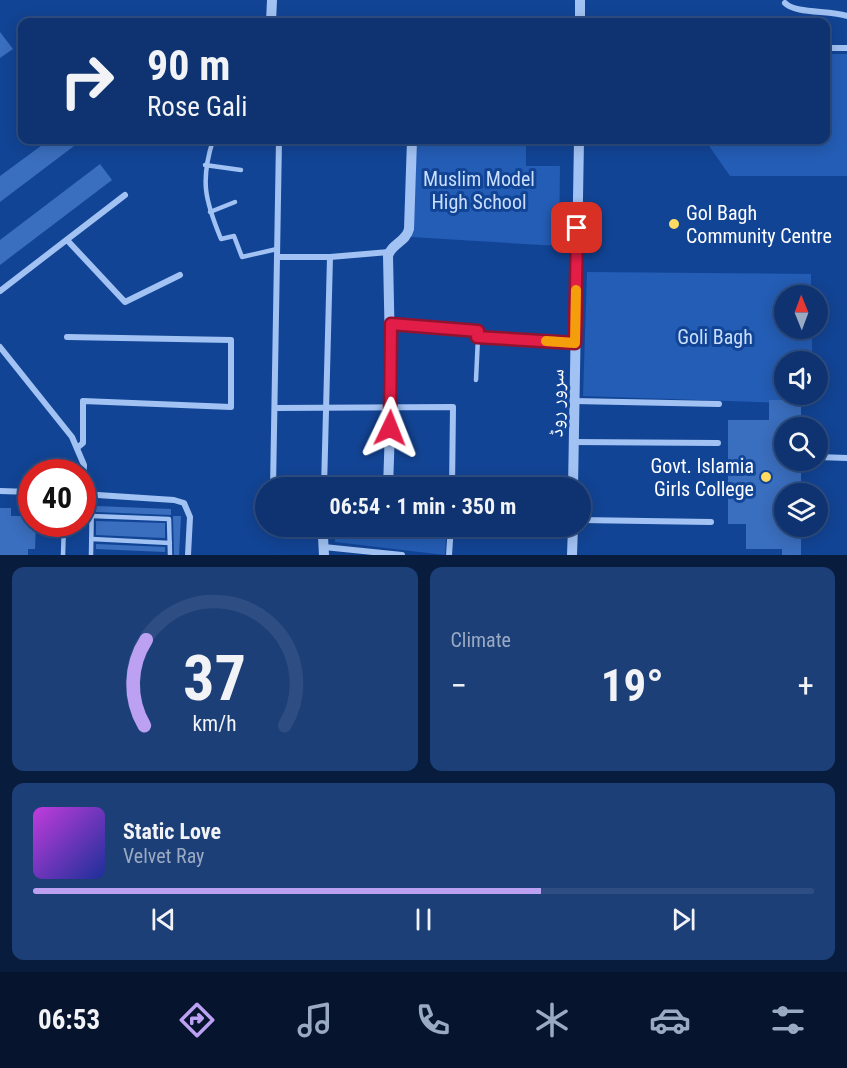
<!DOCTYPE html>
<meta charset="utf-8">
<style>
:root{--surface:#0e3370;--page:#1c3f78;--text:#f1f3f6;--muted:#9baac3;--line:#2e4e83;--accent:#bca0f2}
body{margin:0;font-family:"Roboto Condensed","Noto Naskh Arabic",sans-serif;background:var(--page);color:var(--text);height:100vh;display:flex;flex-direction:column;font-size:22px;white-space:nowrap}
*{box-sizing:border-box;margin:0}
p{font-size:20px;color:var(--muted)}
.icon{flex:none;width:33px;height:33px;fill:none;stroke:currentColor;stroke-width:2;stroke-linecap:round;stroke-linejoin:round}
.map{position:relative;height:555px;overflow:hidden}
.panel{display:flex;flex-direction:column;gap:12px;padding:12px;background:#081c3e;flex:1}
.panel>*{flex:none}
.guide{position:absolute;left:18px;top:18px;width:812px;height:126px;border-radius:12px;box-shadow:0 3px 15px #0003,0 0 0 2px var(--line);background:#0e3370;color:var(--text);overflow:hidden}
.needle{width:39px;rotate:359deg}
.tools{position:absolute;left:774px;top:285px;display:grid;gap:12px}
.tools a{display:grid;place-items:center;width:54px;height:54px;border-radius:50%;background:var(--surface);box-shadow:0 3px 15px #0003,0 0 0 2px var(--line);font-size:30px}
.speed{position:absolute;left:18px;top:459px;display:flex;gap:12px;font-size:30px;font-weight:700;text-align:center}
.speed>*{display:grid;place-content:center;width:78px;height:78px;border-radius:50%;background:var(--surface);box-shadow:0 3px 15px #0003,0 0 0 2px var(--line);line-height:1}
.speed .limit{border:9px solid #d22;background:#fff;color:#111}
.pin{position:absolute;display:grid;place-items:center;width:51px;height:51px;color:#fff;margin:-26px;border-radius:12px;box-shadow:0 3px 9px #0006}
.me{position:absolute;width:66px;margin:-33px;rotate:2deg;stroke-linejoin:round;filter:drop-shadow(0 0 4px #0008)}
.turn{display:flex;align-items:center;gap:21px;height:126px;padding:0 30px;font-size:27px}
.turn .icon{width:78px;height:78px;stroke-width:2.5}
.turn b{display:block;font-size:42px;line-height:51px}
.big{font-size:45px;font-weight:700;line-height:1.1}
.panel .widget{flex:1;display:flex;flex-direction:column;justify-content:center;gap:9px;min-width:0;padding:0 21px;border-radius:12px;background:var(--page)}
.panel .dial{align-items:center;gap:0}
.dial svg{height:156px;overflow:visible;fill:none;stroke:var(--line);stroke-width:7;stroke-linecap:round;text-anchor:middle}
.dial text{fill:var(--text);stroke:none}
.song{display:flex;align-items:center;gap:18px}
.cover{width:72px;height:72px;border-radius:9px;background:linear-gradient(135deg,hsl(290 70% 55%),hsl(230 70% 35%))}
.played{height:6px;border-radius:3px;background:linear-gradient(90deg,var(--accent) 65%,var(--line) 65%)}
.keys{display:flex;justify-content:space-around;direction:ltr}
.heat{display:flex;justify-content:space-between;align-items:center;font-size:33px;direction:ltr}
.panel .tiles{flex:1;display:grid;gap:12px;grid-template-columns:1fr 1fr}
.widget:last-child{grid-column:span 2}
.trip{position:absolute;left:255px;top:477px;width:336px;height:60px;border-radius:30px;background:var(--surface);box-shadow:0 3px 15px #0003,0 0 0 2px var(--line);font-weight:700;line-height:60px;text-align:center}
.tabs{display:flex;height:96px;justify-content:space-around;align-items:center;background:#06142d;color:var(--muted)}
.tabs .icon{width:42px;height:42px}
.tabs .current{color:var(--accent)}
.tabs b{font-size:27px;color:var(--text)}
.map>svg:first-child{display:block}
.green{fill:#245db5}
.building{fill:#3a6ebe}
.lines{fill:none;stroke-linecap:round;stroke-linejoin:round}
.service{stroke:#a1c2f3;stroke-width:4.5}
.minor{stroke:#a1c2f3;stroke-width:6}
.tertiary{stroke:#a1c2f3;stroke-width:10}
.route-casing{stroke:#92132f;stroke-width:15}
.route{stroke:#e11d48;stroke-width:10}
.slow{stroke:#f59e0b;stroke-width:10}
.poi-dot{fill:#ffda63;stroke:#124495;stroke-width:2}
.labels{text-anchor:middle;stroke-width:6;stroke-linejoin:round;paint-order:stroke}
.park-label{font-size:20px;fill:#c9defd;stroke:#124495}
.poi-label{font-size:20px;fill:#fff;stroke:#124495;text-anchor:start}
.street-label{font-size:20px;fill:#fff;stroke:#124495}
</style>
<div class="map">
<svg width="847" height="555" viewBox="0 0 847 555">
<rect width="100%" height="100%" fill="#124495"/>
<g class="green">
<polygon points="825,54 847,54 847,176 730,176 705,140 825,140"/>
<polygon points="415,140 526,140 526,166 560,166 559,246 411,237"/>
<polygon points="587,272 811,274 811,295 784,296 784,328 812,329 812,361 784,362 784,394 812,395 813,404 583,396"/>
<polygon points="385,527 388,536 446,538 445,555 335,542 335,528"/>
</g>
<g class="building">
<polygon points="0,32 13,49 0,58"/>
<polygon points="49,140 82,140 0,202 0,176"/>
<polygon points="100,164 112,180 0,265 0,240"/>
<polygon points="769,400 801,400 801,428 784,428 784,460 801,460 801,494 784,494 784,526 801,526 801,555 782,555 782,549 746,549 746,524 728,524 728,420 769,420"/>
<polygon points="96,506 171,509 171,515 96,512"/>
<polygon points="0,508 11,508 11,516 32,516 32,524 36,524 35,549 28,549 28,555 0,555"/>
<polygon points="173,516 181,516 179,555 174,555"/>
<polygon points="96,521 165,523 165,538 96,535"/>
<polygon points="96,544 165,547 165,552 96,549"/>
</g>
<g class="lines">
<g class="service">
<path d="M213,140C200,181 205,200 221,239L234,236L242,257L277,249"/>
<polyline points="205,165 241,170"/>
<polyline points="210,212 235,202"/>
<polyline points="476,380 478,337"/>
<polyline points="92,516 169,519 170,555"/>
<polyline points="92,539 170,543"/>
<polyline points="63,555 64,524"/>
<polyline points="91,555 92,496"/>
</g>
<g class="minor">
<path d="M785,3C795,14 830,10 847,16"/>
<polyline points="825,48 847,48"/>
<polyline points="279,140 277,257 330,257 389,252"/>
<polyline points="579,141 683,142"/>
<polyline points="67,240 125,302 180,275"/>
<polyline points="0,291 125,195"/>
<polyline points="391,324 478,331 478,337 575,343"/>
<polyline points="67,337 231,340 231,407 83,401 83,443 77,448"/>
<polyline points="0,347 72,437 84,465 83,494"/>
<polyline points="574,401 719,404"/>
<polyline points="275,408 453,407 452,488"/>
<polyline points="573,442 718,443"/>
<polyline points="818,457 847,458"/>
<polyline points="388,486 452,486"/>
<polyline points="273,488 277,257"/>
<polyline points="324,488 330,257"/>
<polyline points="0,491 32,492"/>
<polyline points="82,494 174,500 184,503 190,517 188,555"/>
<polyline points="580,520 711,522"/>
<polyline points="392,526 394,531 450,533"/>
<polyline points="324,547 402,555"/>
<polyline points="449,555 451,526"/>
</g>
<g class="tertiary">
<polyline points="580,0 580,22"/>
<polyline points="271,22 272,0"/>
<path d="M388,488L391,398L388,256C391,244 406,242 409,229L412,140"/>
<polyline points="573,488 579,140"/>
<polyline points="324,555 323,537 327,526"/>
<polyline points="572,555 573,526"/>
</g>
</g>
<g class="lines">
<g class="route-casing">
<polyline id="route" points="390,428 391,324 478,331 477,337 575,343 577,228"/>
</g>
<use href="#route" class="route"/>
<polyline class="slow" points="546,341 575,343 576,290"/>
</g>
<g class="poi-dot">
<circle cx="674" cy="224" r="6"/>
<circle cx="766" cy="477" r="6"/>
</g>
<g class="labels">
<g class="park-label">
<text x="479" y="186">Muslim Model<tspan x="479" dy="23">High School</tspan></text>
<text x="715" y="344">Goli Bagh</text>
</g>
<g class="poi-label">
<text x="686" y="220">Gol Bagh<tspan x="686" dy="23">Community Centre</tspan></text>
<text x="754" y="473" text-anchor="end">Govt. Islamia<tspan x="754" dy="23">Girls College</tspan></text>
</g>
<g class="street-label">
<text transform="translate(556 403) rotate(-89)" y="7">سرور روڈ</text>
</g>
</g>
</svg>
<div class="tools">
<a><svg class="needle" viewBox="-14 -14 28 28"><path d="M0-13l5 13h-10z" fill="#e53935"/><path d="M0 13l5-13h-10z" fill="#9baac3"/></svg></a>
<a><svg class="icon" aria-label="sound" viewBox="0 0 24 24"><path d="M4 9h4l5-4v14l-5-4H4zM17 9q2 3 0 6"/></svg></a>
<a><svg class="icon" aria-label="search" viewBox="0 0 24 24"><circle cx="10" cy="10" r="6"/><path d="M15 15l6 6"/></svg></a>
<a><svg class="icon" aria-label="layers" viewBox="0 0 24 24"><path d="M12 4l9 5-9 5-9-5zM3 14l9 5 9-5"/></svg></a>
</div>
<div class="speed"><div class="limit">40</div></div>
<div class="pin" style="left:577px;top:228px;background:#d93025"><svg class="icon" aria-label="arrive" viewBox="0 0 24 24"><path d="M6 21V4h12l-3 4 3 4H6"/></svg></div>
<svg class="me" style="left:390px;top:428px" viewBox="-20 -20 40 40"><path d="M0-17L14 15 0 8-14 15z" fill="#e11d48" stroke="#fff" stroke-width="4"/></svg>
<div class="trip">06:54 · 1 min · 350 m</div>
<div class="guide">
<div class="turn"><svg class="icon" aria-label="right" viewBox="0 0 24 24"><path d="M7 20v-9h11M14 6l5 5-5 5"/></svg><div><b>90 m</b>Rose Gali</div></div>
</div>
</div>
<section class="panel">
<div class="tiles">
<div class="widget dial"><svg viewBox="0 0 100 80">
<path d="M14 69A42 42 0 1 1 86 69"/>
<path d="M14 69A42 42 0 0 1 15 25" stroke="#bca0f2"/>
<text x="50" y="56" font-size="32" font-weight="700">37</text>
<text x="50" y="72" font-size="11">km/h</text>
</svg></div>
<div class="widget"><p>Climate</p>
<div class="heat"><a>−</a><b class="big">19°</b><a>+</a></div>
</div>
<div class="widget">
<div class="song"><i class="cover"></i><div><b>Static Love</b><p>Velvet Ray</p></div></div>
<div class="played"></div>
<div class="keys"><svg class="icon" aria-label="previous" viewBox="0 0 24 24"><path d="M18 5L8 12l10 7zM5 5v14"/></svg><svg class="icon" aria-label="pause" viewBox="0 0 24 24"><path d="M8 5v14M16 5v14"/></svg><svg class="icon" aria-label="next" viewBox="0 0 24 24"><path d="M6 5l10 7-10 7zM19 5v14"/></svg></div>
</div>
</div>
</section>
<nav class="tabs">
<b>06:53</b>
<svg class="icon current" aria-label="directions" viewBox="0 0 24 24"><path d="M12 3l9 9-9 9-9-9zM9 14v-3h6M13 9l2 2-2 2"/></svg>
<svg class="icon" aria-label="music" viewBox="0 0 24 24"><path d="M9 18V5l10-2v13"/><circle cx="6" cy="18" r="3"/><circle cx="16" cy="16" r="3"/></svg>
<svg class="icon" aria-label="phone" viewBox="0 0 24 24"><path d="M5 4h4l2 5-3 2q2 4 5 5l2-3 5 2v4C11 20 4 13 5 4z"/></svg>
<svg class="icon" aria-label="climate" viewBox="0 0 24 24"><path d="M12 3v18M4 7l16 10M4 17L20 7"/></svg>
<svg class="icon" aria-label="car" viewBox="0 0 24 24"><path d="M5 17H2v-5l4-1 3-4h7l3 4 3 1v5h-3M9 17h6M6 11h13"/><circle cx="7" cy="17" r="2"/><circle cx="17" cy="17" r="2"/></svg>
<svg class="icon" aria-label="filters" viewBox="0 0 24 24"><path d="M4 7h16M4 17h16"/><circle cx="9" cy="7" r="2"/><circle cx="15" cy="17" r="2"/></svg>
</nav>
